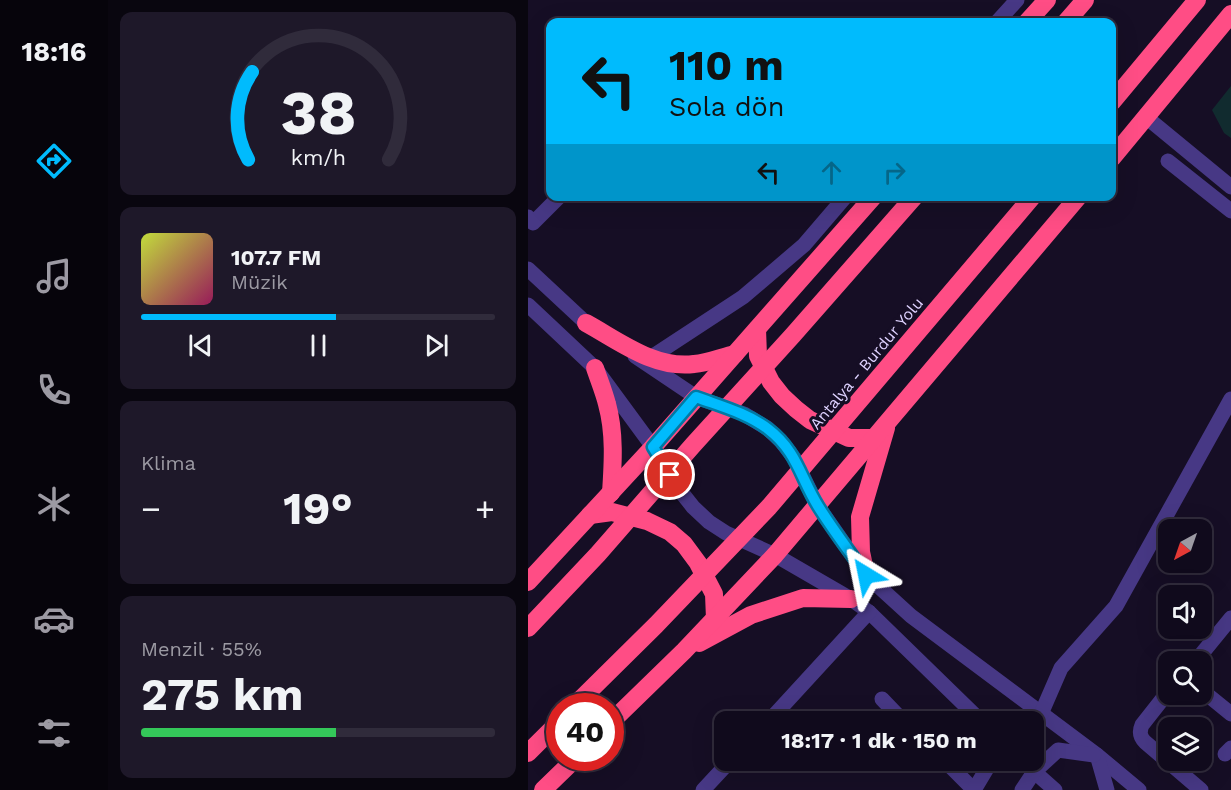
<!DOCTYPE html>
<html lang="tr">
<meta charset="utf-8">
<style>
:root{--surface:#100a1c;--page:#1e1829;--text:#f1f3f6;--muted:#9c9aa3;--line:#302b3b;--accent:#00bbfd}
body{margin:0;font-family:"Work Sans",sans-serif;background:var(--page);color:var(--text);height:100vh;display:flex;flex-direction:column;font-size:22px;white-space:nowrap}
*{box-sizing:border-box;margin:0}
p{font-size:20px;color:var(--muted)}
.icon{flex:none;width:33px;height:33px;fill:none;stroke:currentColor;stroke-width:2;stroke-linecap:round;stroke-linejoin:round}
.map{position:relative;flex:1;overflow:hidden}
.side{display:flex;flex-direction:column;gap:12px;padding:12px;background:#09060f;width:420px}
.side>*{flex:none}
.banner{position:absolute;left:18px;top:18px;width:570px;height:183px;border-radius:12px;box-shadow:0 6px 24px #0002,0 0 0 2px var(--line);background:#00bbfd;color:#111;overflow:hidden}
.needle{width:39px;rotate:220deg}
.buttons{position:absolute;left:630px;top:519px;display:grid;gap:12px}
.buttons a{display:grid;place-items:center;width:54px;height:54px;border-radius:12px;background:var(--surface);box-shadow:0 6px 24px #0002,0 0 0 2px var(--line);font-size:30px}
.speed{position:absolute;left:18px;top:693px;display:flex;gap:12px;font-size:30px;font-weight:700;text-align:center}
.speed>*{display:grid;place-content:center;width:78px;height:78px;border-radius:50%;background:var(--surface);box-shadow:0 6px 24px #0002,0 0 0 2px var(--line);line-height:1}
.speed .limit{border:9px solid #d22;background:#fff;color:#111}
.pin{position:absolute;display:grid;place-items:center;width:51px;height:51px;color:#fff;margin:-26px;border:3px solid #fff;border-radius:50%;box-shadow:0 2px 6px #0007}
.me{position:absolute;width:66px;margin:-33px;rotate:325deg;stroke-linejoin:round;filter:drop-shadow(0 0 4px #0008)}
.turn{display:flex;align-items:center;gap:21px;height:126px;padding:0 24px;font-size:27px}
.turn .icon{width:78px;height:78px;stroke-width:2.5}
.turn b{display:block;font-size:42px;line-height:51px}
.lanes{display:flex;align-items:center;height:57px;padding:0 24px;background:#0003;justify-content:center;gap:30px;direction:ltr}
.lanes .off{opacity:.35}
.big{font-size:45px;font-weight:700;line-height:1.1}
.side .widget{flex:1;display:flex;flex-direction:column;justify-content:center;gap:9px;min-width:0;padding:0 21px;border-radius:12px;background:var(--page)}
.side .dial{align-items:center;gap:0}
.dial svg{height:156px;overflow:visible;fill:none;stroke:var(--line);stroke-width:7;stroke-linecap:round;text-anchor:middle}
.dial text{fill:var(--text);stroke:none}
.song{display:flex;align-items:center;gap:18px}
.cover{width:72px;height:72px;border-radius:9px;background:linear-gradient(135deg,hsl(70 70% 55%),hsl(330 70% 35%))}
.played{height:6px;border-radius:3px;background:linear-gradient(90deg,var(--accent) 55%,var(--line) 55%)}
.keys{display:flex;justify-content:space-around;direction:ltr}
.heat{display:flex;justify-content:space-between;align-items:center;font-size:33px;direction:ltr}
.charge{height:9px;border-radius:4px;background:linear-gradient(90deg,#34c759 55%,var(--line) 0)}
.trip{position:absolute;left:186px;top:711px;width:330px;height:60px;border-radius:12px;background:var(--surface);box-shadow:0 6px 24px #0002,0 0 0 2px var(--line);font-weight:700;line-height:60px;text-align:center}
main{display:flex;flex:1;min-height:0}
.dock{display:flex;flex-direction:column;width:108px;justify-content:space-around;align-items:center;background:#06040b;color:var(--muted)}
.dock .icon{width:42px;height:42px}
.dock .selected{color:var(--accent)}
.dock b{font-size:27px;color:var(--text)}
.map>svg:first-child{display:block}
.green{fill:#112b2f}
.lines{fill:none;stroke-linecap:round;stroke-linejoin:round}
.minor{stroke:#473885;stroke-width:15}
.highway{stroke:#ff4d85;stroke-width:18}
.highway-bridge{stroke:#ff4d85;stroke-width:18}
.route-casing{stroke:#007aa4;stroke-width:15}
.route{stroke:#00bbfd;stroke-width:10}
.labels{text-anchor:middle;stroke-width:6;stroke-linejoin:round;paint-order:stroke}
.street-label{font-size:16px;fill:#ded2ff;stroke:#160e25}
</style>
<main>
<nav class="dock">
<b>18:16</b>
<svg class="icon selected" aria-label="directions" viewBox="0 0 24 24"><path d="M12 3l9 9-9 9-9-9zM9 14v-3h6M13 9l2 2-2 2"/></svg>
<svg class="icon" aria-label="music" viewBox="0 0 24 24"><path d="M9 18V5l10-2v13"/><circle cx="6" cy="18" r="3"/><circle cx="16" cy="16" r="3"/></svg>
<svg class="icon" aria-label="phone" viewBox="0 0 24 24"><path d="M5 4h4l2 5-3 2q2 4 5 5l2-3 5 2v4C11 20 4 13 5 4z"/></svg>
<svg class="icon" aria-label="climate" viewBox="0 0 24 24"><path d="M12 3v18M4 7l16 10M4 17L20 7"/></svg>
<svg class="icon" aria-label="car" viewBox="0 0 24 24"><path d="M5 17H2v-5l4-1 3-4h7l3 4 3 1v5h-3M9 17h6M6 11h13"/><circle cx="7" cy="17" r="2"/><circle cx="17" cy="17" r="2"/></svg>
<svg class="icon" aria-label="filters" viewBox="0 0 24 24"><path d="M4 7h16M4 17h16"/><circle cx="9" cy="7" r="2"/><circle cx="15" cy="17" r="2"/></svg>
</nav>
<section class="side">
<div class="widget dial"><svg viewBox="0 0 100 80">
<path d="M14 69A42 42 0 1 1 86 69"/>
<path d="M14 69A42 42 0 0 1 16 24" stroke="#00bbfd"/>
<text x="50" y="56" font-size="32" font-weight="700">38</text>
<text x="50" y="72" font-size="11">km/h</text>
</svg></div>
<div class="widget">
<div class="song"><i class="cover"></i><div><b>107.7 FM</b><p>Müzik</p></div></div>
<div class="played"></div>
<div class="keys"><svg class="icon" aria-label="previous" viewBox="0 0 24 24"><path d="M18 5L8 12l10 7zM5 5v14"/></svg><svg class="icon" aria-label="pause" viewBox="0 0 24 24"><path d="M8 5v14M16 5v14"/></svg><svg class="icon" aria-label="next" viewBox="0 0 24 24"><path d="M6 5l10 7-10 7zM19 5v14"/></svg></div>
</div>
<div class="widget"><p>Klima</p>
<div class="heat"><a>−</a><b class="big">19°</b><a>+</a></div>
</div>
<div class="widget"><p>Menzil · 55%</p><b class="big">275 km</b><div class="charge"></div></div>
</section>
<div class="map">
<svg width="703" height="790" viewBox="0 0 703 790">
<rect width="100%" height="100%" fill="#160e25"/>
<polygon class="green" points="703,86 703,138 696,133 684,110"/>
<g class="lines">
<g class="minor">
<polyline points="469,22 489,0"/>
<polyline points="618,117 703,187"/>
<polyline points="640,161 703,211"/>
<polyline points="0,217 5,223 32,196"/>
<polyline points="0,269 58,323 67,329"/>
<polyline points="0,305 67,368 125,447 150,488 165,507 181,522 198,533 247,555 323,599 341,612 454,722"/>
<polyline points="107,356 168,397 216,414 239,428 253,441 266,458 289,505 338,575 383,616 569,755 611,790"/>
<polyline points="122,358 215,297 276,245 318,196"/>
<polyline points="667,662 703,618"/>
<path d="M640,692L614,725C611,732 612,737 617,742L673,790"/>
<polyline points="676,692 703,714"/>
<polyline points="354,699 376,722"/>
<polyline points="513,714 533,668 588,606 703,399"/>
<polyline points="240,722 341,612"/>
<polyline points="697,754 703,748"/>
<polyline points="569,755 579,790"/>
<polyline points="416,760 446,790"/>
<polyline points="493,760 527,790"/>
<polyline points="175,790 203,760"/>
<polyline points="446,790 464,760"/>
<polyline points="494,790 506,772 530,750 566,755"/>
</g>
<g class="highway">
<polyline points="499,22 519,0"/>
<polyline points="538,22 557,0"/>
<polyline points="584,102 669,0"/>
<polyline points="584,158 703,14"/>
<path d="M58,323C91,341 126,369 166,364C180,363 194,357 207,354"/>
<polyline points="229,329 230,356 243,382 254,396 268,409 282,420 321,438 345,438"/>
<path d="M67,368C71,380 76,392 79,404C87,433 85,463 83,493"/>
<polyline points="62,515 84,512 119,521 142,532 156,544 170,563 186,594 187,619"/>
<polyline points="338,575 333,552 332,517 358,428"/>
<polyline points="0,582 125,447 346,196"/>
<polyline points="171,643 223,615 275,598 323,599"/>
<polyline points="82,723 156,651 247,555 551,196"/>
<polyline points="0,753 32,721"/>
<polyline points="15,790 48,758"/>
</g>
<g class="highway-bridge">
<polyline points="0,628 70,554 165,445 265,335 387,196"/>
<polyline points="46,706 128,625 241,507 505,196"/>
</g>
</g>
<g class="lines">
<g class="route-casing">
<path id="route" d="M142,475L125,447L168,397C192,406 219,413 240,429C269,451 272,477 290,506C305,530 322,552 338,575"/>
</g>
<use href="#route" class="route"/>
</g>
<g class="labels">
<g class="street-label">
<text transform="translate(338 363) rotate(-50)" y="6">Antalya - Burdur Yolu</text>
</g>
</g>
</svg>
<div class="buttons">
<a><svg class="needle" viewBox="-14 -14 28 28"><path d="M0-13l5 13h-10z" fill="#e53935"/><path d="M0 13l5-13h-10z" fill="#9c9aa3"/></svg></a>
<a><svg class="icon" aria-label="sound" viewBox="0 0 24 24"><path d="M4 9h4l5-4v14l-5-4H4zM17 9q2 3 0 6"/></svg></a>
<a><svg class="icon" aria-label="search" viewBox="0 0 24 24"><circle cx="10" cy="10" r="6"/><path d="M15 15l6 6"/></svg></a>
<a><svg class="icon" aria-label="layers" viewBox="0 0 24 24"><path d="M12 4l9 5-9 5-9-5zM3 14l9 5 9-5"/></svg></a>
</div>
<div class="speed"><div class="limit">40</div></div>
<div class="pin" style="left:142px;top:475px;background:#d93025"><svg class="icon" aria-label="arrive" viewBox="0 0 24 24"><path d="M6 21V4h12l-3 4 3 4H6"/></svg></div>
<svg class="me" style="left:338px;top:575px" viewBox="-20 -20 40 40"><path d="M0-17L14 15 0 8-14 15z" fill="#00bbfd" stroke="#fff" stroke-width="4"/></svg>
<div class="trip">18:17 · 1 dk · 150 m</div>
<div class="banner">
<div class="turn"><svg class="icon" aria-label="left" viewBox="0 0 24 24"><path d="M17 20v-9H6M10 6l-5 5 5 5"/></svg><div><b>110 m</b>Sola dön</div></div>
<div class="lanes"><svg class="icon" aria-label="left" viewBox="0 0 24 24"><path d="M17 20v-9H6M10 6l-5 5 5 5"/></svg><svg class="icon off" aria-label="ahead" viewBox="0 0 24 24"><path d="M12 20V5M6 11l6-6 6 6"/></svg><svg class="icon off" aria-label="right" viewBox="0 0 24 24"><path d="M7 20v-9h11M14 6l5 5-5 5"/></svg></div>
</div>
</div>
</main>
